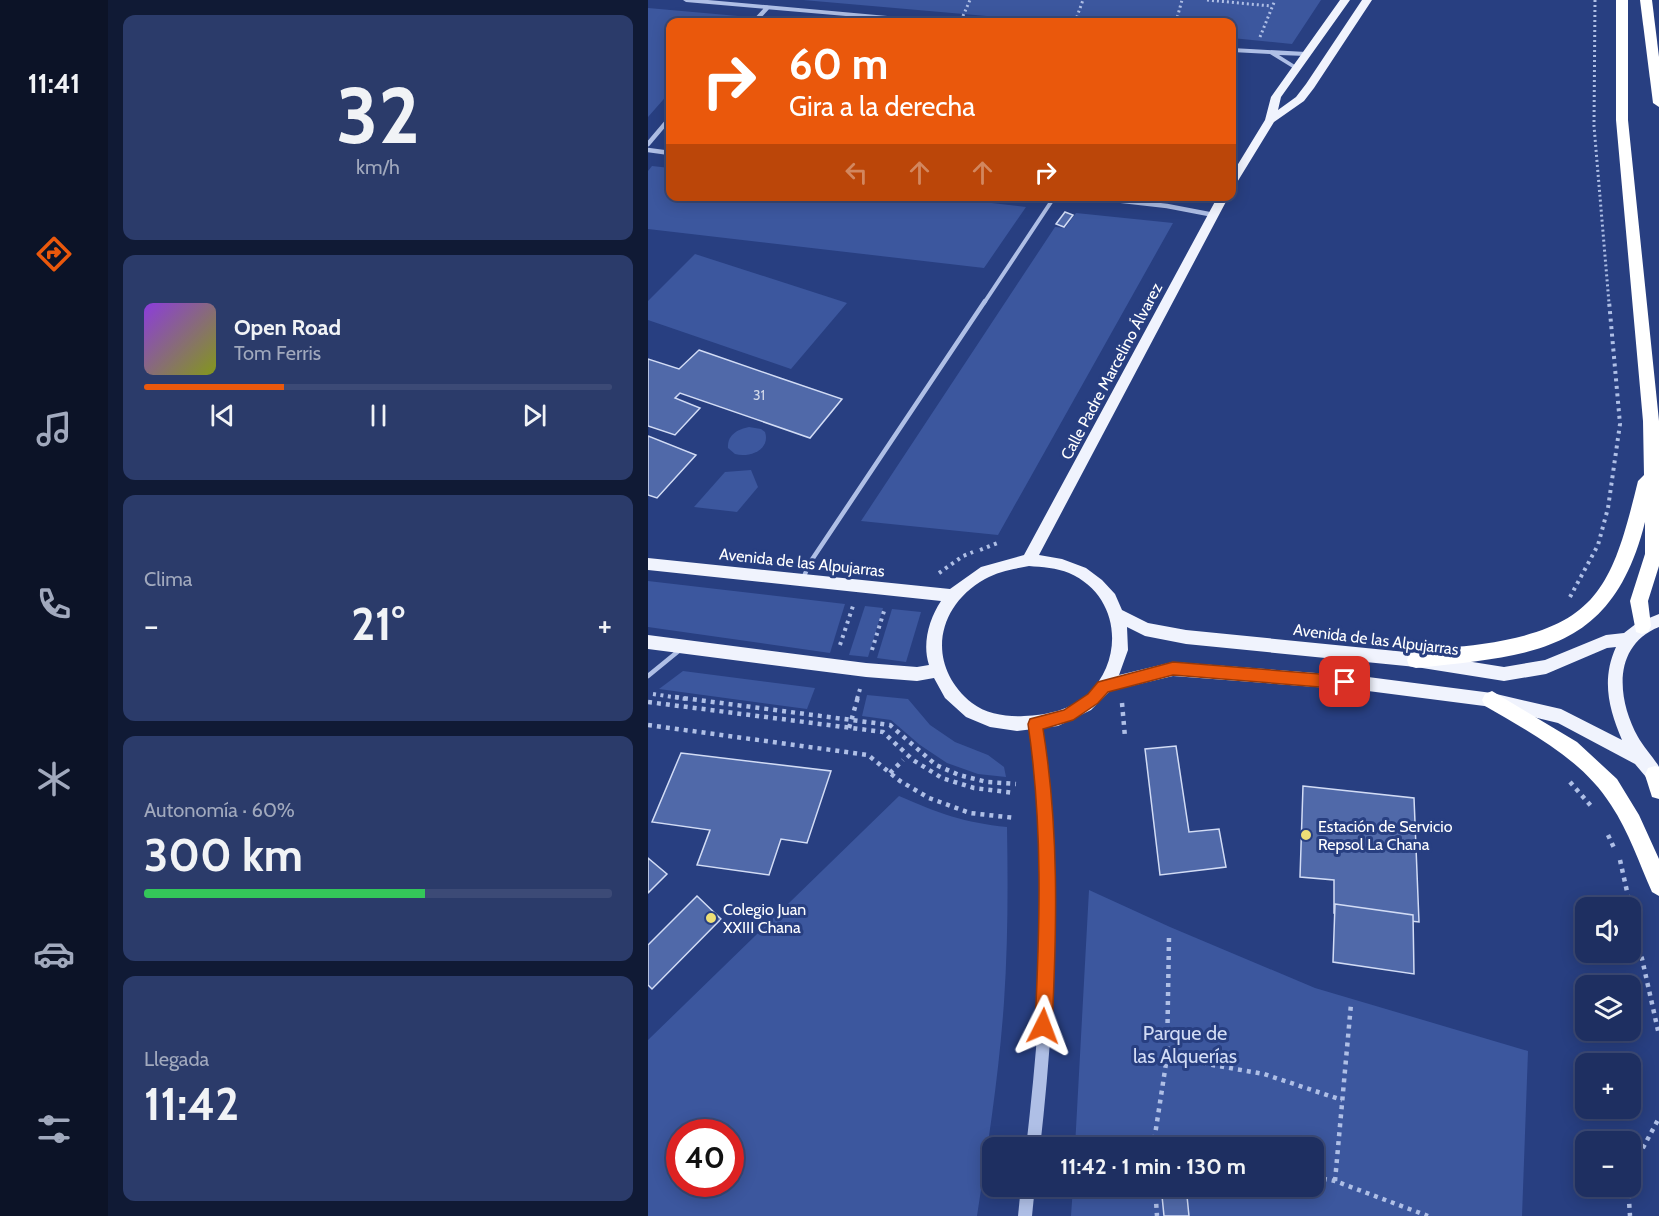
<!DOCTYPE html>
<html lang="es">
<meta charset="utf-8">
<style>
:root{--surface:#1e2f61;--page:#2b3b6a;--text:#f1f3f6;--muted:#a1a9bd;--line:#3c4a76;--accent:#ea580c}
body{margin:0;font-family:Cabin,sans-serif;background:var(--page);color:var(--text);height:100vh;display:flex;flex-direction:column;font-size:22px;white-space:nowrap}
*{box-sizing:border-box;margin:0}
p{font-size:20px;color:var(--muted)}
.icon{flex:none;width:33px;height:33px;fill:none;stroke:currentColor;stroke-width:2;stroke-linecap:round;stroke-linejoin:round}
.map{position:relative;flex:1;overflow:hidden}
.sheet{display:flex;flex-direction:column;gap:15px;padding:15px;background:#101a35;width:540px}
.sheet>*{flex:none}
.guide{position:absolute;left:18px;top:18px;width:570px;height:183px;border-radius:12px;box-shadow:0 3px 15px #0003,0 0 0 2px var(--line);background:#ea580c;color:#fff;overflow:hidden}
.buttons{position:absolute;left:927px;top:897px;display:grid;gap:12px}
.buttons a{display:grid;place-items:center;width:66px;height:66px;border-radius:12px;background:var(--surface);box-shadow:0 3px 15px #0003,0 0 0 2px var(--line);font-size:30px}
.speed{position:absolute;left:18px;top:1119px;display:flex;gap:12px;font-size:30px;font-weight:700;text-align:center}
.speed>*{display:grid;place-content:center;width:78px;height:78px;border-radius:50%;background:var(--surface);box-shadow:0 3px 15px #0003,0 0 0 2px var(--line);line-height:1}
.speed .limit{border:9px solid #d22;background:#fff;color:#111}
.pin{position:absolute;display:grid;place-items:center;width:51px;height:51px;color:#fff;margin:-26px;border-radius:12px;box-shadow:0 3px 9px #0006}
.me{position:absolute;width:66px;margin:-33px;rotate:3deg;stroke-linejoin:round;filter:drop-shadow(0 0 4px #0008)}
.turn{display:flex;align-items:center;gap:21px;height:126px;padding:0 24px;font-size:27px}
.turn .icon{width:78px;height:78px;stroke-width:2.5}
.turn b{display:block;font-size:42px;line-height:51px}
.lanes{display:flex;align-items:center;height:57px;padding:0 24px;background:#0003;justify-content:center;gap:30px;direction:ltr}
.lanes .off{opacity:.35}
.big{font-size:45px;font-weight:700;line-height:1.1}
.sheet .tile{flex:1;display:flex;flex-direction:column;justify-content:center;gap:9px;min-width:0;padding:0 21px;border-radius:12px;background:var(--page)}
.sheet .dial{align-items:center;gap:0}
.dial b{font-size:78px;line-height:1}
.song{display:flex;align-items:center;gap:18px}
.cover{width:72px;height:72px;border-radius:9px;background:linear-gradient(135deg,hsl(270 70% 55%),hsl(70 70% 35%))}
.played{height:6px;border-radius:3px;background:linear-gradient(90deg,var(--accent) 30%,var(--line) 30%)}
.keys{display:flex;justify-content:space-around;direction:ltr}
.heat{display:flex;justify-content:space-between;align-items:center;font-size:33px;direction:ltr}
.charge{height:9px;border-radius:4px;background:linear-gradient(90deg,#34c759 60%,var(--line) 0)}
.trip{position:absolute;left:334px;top:1137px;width:342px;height:60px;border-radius:12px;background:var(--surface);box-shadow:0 3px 15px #0003,0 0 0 2px var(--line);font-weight:700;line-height:60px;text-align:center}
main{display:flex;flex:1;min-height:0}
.menu{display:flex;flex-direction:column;width:108px;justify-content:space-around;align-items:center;background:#0c1327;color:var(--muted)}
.menu .icon{width:42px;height:42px}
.menu .active{color:var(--accent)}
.menu b{font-size:27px;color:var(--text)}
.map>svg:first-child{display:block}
.green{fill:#3c579e;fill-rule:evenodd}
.building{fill:#5069a9;stroke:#d2dcf5;stroke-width:1.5}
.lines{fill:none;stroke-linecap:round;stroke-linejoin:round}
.path-far2{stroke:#afbfe6;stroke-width:3;stroke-dasharray:2 3;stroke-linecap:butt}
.path-far1{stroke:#afbfe6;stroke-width:4;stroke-dasharray:3 4.5;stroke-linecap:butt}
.path{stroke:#afbfe6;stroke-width:4.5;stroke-dasharray:4 5;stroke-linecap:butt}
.pedestrian-far1{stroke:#afbfe6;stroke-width:4}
.pedestrian{stroke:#afbfe6;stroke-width:4.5}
.minor{stroke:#afbfe6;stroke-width:4.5}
.tertiary{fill:#afbfe6;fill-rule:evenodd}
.primary{fill:#f0f3fd;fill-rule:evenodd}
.motorway{fill:#fff;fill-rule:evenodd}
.route{fill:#ea580c;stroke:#983908;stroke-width:1.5}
.poi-dot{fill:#eedf76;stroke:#283f81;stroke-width:2}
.labels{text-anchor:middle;stroke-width:6;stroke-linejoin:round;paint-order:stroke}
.number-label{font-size:14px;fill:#d3daea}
.street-label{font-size:16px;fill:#fff;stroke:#283f81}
.poi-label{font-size:16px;fill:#fff;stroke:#283f81;text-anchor:start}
.near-park-label{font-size:20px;fill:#d2dcf5;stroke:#283f81}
</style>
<main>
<nav class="menu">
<b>11:41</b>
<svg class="icon active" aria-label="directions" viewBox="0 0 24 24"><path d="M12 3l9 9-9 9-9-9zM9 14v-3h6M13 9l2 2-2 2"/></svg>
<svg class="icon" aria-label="music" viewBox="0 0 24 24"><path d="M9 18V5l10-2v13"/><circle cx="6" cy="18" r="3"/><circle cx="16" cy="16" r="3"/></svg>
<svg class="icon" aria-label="phone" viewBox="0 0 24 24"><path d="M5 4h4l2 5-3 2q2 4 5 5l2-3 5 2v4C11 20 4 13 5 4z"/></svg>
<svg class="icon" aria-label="climate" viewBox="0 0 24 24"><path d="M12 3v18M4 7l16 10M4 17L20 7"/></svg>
<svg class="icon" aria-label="car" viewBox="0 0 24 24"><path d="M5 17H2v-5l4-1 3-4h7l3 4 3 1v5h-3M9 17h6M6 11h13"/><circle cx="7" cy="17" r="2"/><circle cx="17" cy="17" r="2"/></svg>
<svg class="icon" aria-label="filters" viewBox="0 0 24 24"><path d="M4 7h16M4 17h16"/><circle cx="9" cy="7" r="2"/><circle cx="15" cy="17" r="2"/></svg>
</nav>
<section class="sheet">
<div class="tile dial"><b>32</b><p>km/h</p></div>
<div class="tile">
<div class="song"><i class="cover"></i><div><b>Open Road</b><p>Tom Ferris</p></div></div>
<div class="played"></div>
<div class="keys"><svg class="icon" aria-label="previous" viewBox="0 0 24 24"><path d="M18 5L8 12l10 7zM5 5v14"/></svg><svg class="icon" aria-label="pause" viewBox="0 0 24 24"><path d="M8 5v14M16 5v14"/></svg><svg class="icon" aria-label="next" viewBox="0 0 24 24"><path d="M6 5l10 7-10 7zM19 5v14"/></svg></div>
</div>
<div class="tile"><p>Clima</p>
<div class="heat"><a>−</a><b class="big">21°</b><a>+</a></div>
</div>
<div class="tile"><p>Autonomía · 60%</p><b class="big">300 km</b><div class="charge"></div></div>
<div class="tile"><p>Llegada</p><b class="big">11:42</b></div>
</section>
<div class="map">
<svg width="1011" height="1216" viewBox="0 0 1011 1216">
<rect width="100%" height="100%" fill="#283f81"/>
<g class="green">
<polygon points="155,0 673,0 644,44 584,38 584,22 406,22"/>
<polygon points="0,8 90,16 84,22 22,22 22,92 0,117"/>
<polygon points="4,166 22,168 22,196 282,196 378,207 336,268 0,229 0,171"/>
<polygon points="428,213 525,223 350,535 213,521 407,227 417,228"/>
<polygon points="47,254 199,303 143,369 0,320 0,301"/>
<path d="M101,427L113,429L117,432C123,450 101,458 87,454L80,448C79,435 90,429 101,427Z"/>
<polygon points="103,470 110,487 89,512 46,507 77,472"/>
<polygon points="0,581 197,604 182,653 0,627"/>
<polygon points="217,606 235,608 220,657 201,655"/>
<polygon points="244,609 273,612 258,662 229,658"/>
<polygon points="35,671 167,688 159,709 11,689"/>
<polygon points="219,695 260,699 282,725 307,742 340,755 356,767 358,777 330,774 299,763 272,745 243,720 214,716"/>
<path d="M251,796C290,813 317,823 359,827C360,885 360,944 356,1002C351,1074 340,1145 329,1216H0V1040ZM32,1132H82V1184H32Z"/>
<polygon points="441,890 522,927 667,988 880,1051 874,1216 423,1216 425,1187 666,1186 666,1148 427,1147"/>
</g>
<g class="building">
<polygon points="417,212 425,215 416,227 408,224"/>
<polygon points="51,350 132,378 194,399 162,438 32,393 27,398 52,408 27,435 0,426 0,359 31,369"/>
<polygon points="0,436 48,455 9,498 0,495"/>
<polygon points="528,746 541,832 571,829 578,867 512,875 497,749"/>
<polygon points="33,753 183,771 159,843 133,839 121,875 49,865 62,830 4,822"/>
<polygon points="655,786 766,798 771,922 686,913 686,880 652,877"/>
<polygon points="0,858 19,874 0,893"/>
<polygon points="49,896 73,919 4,989 0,985 0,945"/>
<polygon points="687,904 765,915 766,974 685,962"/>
<polygon points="513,1186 538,1186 541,1216 516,1216"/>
</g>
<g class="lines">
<g class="path-far2">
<polyline points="559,0 623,6"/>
<polyline points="947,0 946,126 961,303"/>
<polyline points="315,16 322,0"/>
<polyline points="427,22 435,0"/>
<polyline points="528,22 534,0"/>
<polyline points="612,37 627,0"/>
</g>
<g class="path-far1">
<polyline points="332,550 352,542"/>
<polyline points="291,573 315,556 325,552"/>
<polyline points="922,597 950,545 960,508 972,424 961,301"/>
<polyline points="192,645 205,606"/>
<polyline points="224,650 237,608"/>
<polyline points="5,694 38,699"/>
<polyline points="209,699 212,689"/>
</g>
<g class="path">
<polyline points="27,697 242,725 288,765 311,775 339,782 368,784"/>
<polyline points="0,702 235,732 265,760 294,778 326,788 367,793"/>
<polyline points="474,703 477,737"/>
<polyline points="0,725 220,755 252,781 281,798 322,813 367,818"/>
<polyline points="201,728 210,697"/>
<polyline points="242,773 255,760"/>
<polyline points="922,782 943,806"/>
<polyline points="960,835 967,850"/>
<polyline points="972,860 1011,1035"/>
<polyline points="519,1057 616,1074 694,1100"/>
<polyline points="505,1148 519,1057 521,937"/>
<polyline points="982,1172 1011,1118"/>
<polyline points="666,1177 687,1181 780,1216"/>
<polyline points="687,1181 703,1004"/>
<polyline points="507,1186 509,1216"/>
<polyline points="980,1186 982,1216"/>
</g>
<polyline class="pedestrian-far1" points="336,303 407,196"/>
<g class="pedestrian">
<polyline points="155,579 161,564 337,301"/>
<polyline points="0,676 33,649"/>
</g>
<g class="minor">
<polyline points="106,22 119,8"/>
<polyline points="0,144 22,118"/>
<polyline points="0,150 22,153"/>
<polyline points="431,196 519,206 566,215"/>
</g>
<g class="tertiary">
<polygon points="35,0 60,0 284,20 287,22 267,22 38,2"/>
<polygon points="584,48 658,52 661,54 658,56 631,55 650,67 650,69 648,70 622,54 584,52"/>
<path d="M387,719L391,720L393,724C400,777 406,830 407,883C408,972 402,1060 392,1148H378C388,1060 396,972 394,883C394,830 388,777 381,724L383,720Z"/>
<polygon points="373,1186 387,1186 384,1216 370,1216"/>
</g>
<g class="primary">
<polygon points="692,0 702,0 633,97 630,110 648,97 658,84 714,0 724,0 666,88 656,101 626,122 588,184 584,185 584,174 617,120 623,97"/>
<path d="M570,196H581L391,555L414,559L438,568L454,580L467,594L474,610L500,623L538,630L768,653L856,667L897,660L958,635L976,633L989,623L1011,614V627C964,646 969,699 990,737C994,745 1009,762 1011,767C1011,772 1011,781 1011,786L998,777L987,764L910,723L844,707L720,691L525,676L462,691L443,710L410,726L369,731L342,727L318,717L297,698L286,678L269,681L218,677L0,649V635L218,663L269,667L281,665C274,644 281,619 293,601L0,570V558L302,589L333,567L376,555ZM381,566C394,567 409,568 421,573C472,595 477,659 440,694C423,710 399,715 376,716C359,717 338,714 324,703C278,666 287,607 337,579C351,571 366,569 381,566ZM479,627L497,636L538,644L768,667L856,681L898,674L959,648L968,647C953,680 961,709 974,740L913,709L844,693L720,677L525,662L471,675L480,650Z"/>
</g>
<g class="motorway">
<path d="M968,0H980V120L1011,421V566L1000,601L1003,626L1000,632L994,634L988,632L982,601L997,554V522C964,654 884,655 768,668L761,666L759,660L761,654C784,646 811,648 834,644C950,627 964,587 990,481L996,475L995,421L968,120Z"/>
<polygon points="992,0 1004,0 1011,57 1011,107 1005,103"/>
<path d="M844,691L929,742L969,779L991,815L1011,859V896L1004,892C991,863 981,832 963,805C934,759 883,733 837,706L834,700L837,694Z"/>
<polygon points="1007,766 1011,767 1011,799 1004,797 997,775 1000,768"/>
</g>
</g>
<path class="route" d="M525,662L697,676L702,678L704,682L702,687L697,689L525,675L460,692L450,703L425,720L395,729C411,827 409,926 404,1026L401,1032L395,1034L389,1032L387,1026C392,924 395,825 380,724L382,719L416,710L440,694L450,682Z"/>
<g class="poi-dot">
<circle cx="658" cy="835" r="6"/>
<circle cx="63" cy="918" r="6"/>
</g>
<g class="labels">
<g class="number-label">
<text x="111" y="400">31</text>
</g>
<g class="street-label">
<text transform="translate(463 371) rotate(-62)" y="6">Calle Padre Marcelino Álvarez</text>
<text transform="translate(154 562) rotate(6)" y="6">Avenida de las Alpujarras</text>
<text transform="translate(728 639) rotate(7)" y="6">Avenida de las Alpujarras</text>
</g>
<g class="poi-label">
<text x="670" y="832">Estación de Servicio<tspan x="670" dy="18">Repsol La Chana</tspan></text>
<text x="75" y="915">Colegio Juan<tspan x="75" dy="18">XXIII Chana</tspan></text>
</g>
<g class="near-park-label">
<text x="537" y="1040">Parque de<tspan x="537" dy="23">las Alquerías</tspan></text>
</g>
</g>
</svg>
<div class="buttons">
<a><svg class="icon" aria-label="sound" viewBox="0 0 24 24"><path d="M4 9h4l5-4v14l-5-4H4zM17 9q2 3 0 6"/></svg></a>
<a><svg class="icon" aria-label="layers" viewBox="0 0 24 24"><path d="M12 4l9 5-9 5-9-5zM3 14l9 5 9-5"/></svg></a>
<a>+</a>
<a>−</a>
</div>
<div class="speed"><div class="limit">40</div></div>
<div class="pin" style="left:697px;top:682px;background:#d93025"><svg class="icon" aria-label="arrive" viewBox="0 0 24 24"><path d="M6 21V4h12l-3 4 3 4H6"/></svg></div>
<svg class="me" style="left:395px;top:1026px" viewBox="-20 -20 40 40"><path d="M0-17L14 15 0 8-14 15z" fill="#ea580c" stroke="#fff" stroke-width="4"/></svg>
<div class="trip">11:42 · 1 min · 130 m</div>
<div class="guide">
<div class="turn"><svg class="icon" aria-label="right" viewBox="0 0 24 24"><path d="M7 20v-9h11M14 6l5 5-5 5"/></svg><div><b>60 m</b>Gira a la derecha</div></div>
<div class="lanes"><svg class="icon off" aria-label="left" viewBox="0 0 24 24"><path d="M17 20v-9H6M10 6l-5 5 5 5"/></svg><svg class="icon off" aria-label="ahead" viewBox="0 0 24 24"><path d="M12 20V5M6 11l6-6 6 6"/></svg><svg class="icon off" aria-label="ahead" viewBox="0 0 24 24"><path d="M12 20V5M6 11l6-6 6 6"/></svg><svg class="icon" aria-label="right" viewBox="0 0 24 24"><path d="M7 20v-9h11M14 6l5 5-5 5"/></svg></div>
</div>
</div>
</main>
